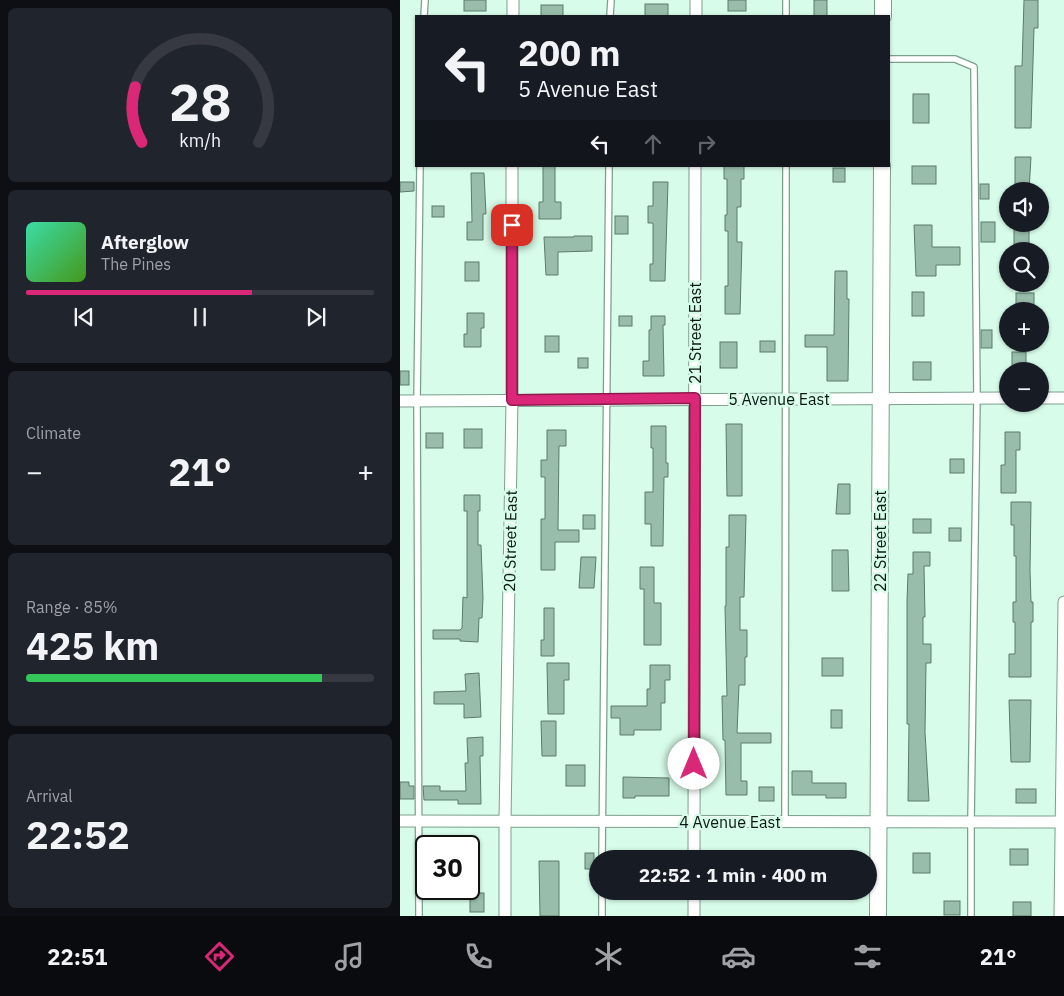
<!DOCTYPE html>
<meta charset="utf-8">
<style>
:root{--surface:#171b24;--page:#20242c;--text:#f1f3f6;--muted:#9ea1a6;--line:#363941;--accent:#db2777}
body{margin:0;font-family:"IBM Plex Sans",sans-serif;background:var(--page);color:var(--text);height:100vh;display:flex;flex-direction:column;font-size:19px;white-space:nowrap}
*{box-sizing:border-box;margin:0}
p{font-size:16px;color:var(--muted)}
.icon{flex:none;width:28px;height:28px;fill:none;stroke:currentColor;stroke-width:2;stroke-linecap:round;stroke-linejoin:round}
.map{position:relative;flex:1;overflow:hidden}
.drawer{display:flex;flex-direction:column;gap:8px;padding:8px;background:#0d0f14;width:400px}
.drawer>*{flex:none}
.top-card{position:absolute;left:15px;top:15px;width:475px;height:152px;border-radius:0px;box-shadow:0 1px 4px #0004;background:#171b24;color:var(--text);overflow:hidden}
.fabs{position:absolute;left:599px;top:182px;display:grid;gap:10px}
.fabs a{display:grid;place-items:center;width:50px;height:50px;border-radius:50%;background:var(--surface);box-shadow:0 1px 4px #0004;font-size:25px}
.speed{position:absolute;left:15px;top:835px;display:flex;gap:10px;font-size:25px;font-weight:700;text-align:center}
.speed>*{display:grid;place-content:center;width:65px;height:65px;border-radius:50%;background:var(--surface);box-shadow:0 1px 4px #0004;line-height:1}
.speed .limit{border:2px solid #111;border-radius:8px;background:#fff;color:#111}
.pin{position:absolute;display:grid;place-items:center;width:42px;height:42px;color:#fff;margin:-21px;border-radius:10px;box-shadow:0 2px 8px #0006}
.me{position:absolute;width:55px;margin:-28px;rotate:0deg;stroke-linejoin:round;filter:drop-shadow(0 0 4px #0008)}
.turn{display:flex;align-items:center;gap:18px;height:105px;padding:0 20px;font-size:22px}
.turn .icon{width:65px;height:65px;stroke-width:2.5}
.turn b{display:block;font-size:35px;line-height:42px}
.lanes{display:flex;align-items:center;height:48px;padding:0 20px;background:#0003;justify-content:center;gap:25px;direction:ltr}
.lanes .off{opacity:.35}
.big{font-size:38px;font-weight:800;line-height:1.1}
.drawer .widget{flex:1;display:flex;flex-direction:column;justify-content:center;gap:8px;min-width:0;padding:0 18px;border-radius:8px;background:var(--page)}
.drawer .dial{align-items:center;gap:0}
.dial svg{height:130px;overflow:visible;fill:none;stroke:var(--line);stroke-width:7;stroke-linecap:round;text-anchor:middle}
.dial text{fill:var(--text);stroke:none}
.song{display:flex;align-items:center;gap:15px}
.cover{width:60px;height:60px;border-radius:8px;background:linear-gradient(135deg,hsl(160 70% 55%),hsl(100 70% 35%))}
.played{height:5px;border-radius:2px;background:linear-gradient(90deg,var(--accent) 65%,var(--line) 65%)}
.keys{display:flex;justify-content:space-around;direction:ltr}
.heat{display:flex;justify-content:space-between;align-items:center;font-size:28px;direction:ltr}
.charge{height:8px;border-radius:4px;background:linear-gradient(90deg,#34c759 85%,var(--line) 0)}
.trip{position:absolute;left:189px;top:850px;width:288px;height:50px;border-radius:25px;background:var(--surface);box-shadow:0 1px 4px #0004;font-weight:800;line-height:50px;text-align:center}
.tab-bar{display:flex;height:80px;justify-content:space-around;align-items:center;background:#090b0e;color:var(--muted)}
.tab-bar .icon{width:35px;height:35px}
.tab-bar .on{color:var(--accent)}
.tab-bar b{font-size:22px;color:var(--text)}
main{display:flex;flex:1;min-height:0}
.map>svg:first-child{display:block}
.building{fill:#99bdab;stroke:#5a7c6b}
.lines{fill:none;stroke-linecap:round;stroke-linejoin:round}
.lane-casing{stroke:#7c9f8d;stroke-width:8}
.street-casing{stroke:#7c9f8d;stroke-width:13}
.secondary-casing{stroke:#7c9f8d;stroke-width:18}
.lane{stroke:#fff;stroke-width:5.5}
.street{stroke:#fff;stroke-width:11}
.secondary{stroke:#fff;stroke-width:16}
.route-casing{stroke:#8e194d;stroke-width:12}
.route{stroke:#db2777;stroke-width:9}
.labels{text-anchor:middle;stroke-width:5;stroke-linejoin:round;paint-order:stroke}
.street-label{font-size:16px;fill:#0a1812;stroke:#d7fce9}
</style>
<main>
<section class="drawer">
<div class="widget dial"><svg viewBox="0 0 100 80">
<path d="M14 69A42 42 0 1 1 86 69"/>
<path d="M14 69A42 42 0 0 1 10 35" stroke="#db2777"/>
<text x="50" y="56" font-size="32" font-weight="700">28</text>
<text x="50" y="72" font-size="11">km/h</text>
</svg></div>
<div class="widget">
<div class="song"><i class="cover"></i><div><b>Afterglow</b><p>The Pines</p></div></div>
<div class="played"></div>
<div class="keys"><svg class="icon" aria-label="previous" viewBox="0 0 24 24"><path d="M18 5L8 12l10 7zM5 5v14"/></svg><svg class="icon" aria-label="pause" viewBox="0 0 24 24"><path d="M8 5v14M16 5v14"/></svg><svg class="icon" aria-label="next" viewBox="0 0 24 24"><path d="M6 5l10 7-10 7zM19 5v14"/></svg></div>
</div>
<div class="widget"><p>Climate</p>
<div class="heat"><a>−</a><b class="big">21°</b><a>+</a></div>
</div>
<div class="widget"><p>Range · 85%</p><b class="big">425 km</b><div class="charge"></div></div>
<div class="widget"><p>Arrival</p><b class="big">22:52</b></div>
</section>
<div class="map">
<svg width="664" height="916" viewBox="0 0 664 916">
<rect width="100%" height="100%" fill="#d7fce9"/>
<g class="building">
<rect x="64" y="0" width="22" height="11"/>
<rect x="328" y="0" width="18" height="11"/>
<rect x="414" y="0" width="13" height="16"/>
<polygon points="624,0 638,0 638,28 634,28 631,128 615,128 615,66 622,66"/>
<rect x="245" y="4" width="23" height="12"/>
<rect x="141" y="5" width="22" height="11"/>
<rect x="513" y="94" width="16" height="29"/>
<polygon points="615,157 631,157 629,191 615,191"/>
<polygon points="143,166 155,166 155,202 161,202 161,219 139,219 139,202 143,202"/>
<polygon points="324,166 344,166 344,179 341,179 341,207 337,207 337,242 342,242 340,314 325,314 325,286 328,286 328,231 325,231 325,215 327,215 327,179 324,179"/>
<rect x="512" y="166" width="24" height="18"/>
<rect x="433" y="168" width="12" height="14"/>
<polygon points="71,173 84,173 86,214 83,214 83,240 67,240 67,222 72,222"/>
<polygon points="0,182 14,182 14,191 0,192"/>
<polygon points="253,182 268,182 265,281 250,281 250,264 253,264 253,223 248,223 248,206 253,206"/>
<rect x="580" y="184" width="9" height="15"/>
<rect x="32" y="206" width="12" height="11"/>
<rect x="215" y="216" width="13" height="18"/>
<rect x="581" y="222" width="14" height="20"/>
<rect x="614" y="224" width="15" height="27"/>
<polygon points="514,225 532,225 532,247 560,247 560,265 536,265 536,276 516,276"/>
<polygon points="174,236 192,236 192,251 158,252 158,275 146,275 144,237 174,237"/>
<rect x="65" y="262" width="14" height="19"/>
<polygon points="435,271 447,271 447,299 449,299 448,381 427,381 427,347 405,347 405,335 434,335"/>
<rect x="512" y="292" width="12" height="24"/>
<rect x="616" y="293" width="18" height="18"/>
<polygon points="67,313 84,313 84,328 81,328 81,347 64,347 64,334 67,334"/>
<rect x="219" y="316" width="13" height="10"/>
<polygon points="251,316 265,316 265,325 263,325 264,376 243,376 243,361 249,361 249,330 251,330"/>
<rect x="581" y="330" width="11" height="18"/>
<rect x="145" y="336" width="14" height="16"/>
<rect x="360" y="341" width="15" height="11"/>
<rect x="320" y="342" width="17" height="26"/>
<rect x="612" y="352" width="14" height="15"/>
<rect x="178" y="358" width="10" height="10"/>
<rect x="513" y="362" width="18" height="18"/>
<rect x="0" y="371" width="9" height="14"/>
<polygon points="326,424 342,424 342,496 327,496"/>
<polygon points="251,426 266,426 266,463 268,463 268,477 264,477 263,546 251,546 251,524 245,524 245,492 253,492 253,448 251,448"/>
<rect x="64" y="429" width="18" height="19"/>
<polygon points="147,430 166,430 166,446 159,446 158,530 179,530 179,542 155,542 155,570 141,570 141,519 145,519 145,477 141,477 141,460 147,460"/>
<polygon points="605,432 620,432 620,450 616,450 616,493 601,493 601,465 605,465"/>
<rect x="26" y="433" width="17" height="15"/>
<rect x="550" y="459" width="14" height="14"/>
<polygon points="438,484 450,484 450,514 436,514"/>
<polygon points="64,495 80,495 80,511 78,511 78,545 81,545 83,598 82,618 79,618 78,642 60,641 60,639 33,639 33,630 60,630 62,628 63,597 67,598 67,511 64,511"/>
<polygon points="611,502 631,502 630,570 631,602 633,602 633,622 631,622 631,677 609,677 609,654 615,654 615,622 613,622 613,602 616,602 616,556 614,556 614,525 611,525"/>
<rect x="183" y="515" width="12" height="14"/>
<polygon points="329,515 346,515 344,597 340,597 340,630 347,630 347,657 345,657 345,685 339,685 337,733 371,733 371,743 341,743 341,781 347,781 347,795 326,795 325,740 323,740 322,696 327,696 325,606 326,606 326,547 329,547"/>
<rect x="513" y="519" width="18" height="14"/>
<rect x="549" y="528" width="12" height="13"/>
<polygon points="432,550 448,550 449,591 432,591"/>
<polygon points="513,552 530,552 530,566 524,566 525,617 523,617 523,644 531,644 531,663 526,663 525,732 529,801 508,801 509,724 507,724 507,601 508,574 513,574"/>
<polygon points="181,557 196,557 194,588 179,588"/>
<polygon points="240,567 254,567 254,603 261,603 261,645 244,645 244,589 240,589"/>
<polygon points="144,608 154,608 154,656 141,656 141,640 144,640"/>
<rect x="422" y="658" width="21" height="18"/>
<polygon points="147,663 169,663 169,680 164,680 164,714 148,714"/>
<polygon points="250,665 270,665 270,680 265,680 265,703 261,703 261,730 234,730 234,735 220,735 220,718 211,718 211,706 247,706 247,689 250,689"/>
<polygon points="79,673 81,717 64,718 64,704 34,704 34,692 66,691 65,674"/>
<polygon points="609,700 631,700 630,762 611,762"/>
<rect x="431" y="710" width="11" height="18"/>
<polygon points="141,721 156,721 156,756 142,756"/>
<polygon points="83,737 83,756 80,756 81,804 58,804 58,800 24,800 23,786 40,786 40,791 66,791 65,763 68,763 67,738"/>
<rect x="166" y="765" width="19" height="21"/>
<polygon points="392,771 412,771 412,783 446,783 446,798 426,798 426,795 392,795"/>
<polygon points="223,777 269,778 269,796 235,796 235,798 223,798"/>
<polygon points="0,782 9,782 9,786 14,786 14,799 0,799"/>
<rect x="359" y="787" width="15" height="14"/>
<rect x="616" y="789" width="20" height="14"/>
<rect x="610" y="849" width="18" height="16"/>
<rect x="185" y="853" width="9" height="16"/>
<rect x="513" y="853" width="17" height="20"/>
<polygon points="139,861 159,861 159,916 140,916"/>
<rect x="70" y="893" width="14" height="19"/>
<rect x="544" y="901" width="16" height="14"/>
<rect x="613" y="902" width="18" height="14"/>
</g>
<g class="lines">
<g class="lane-casing">
<g id="lane">
<polyline points="386,0 386,16"/>
<polyline points="24,16 25,0"/>
<polyline points="210,16 211,0"/>
<polyline points="489,59 555,59 574,67 577,397 571,821 571,916"/>
<polyline points="385,822 386,166"/>
<polyline points="202,859 209,166"/>
<polyline points="19,916 17,400 20,166"/>
<polyline points="202,916 202,891"/>
</g>
</g>
<g class="street-casing">
<g id="street">
<polyline points="113,16 113,0"/>
<polyline points="296,16 296,0"/>
<polyline points="640,398 664,398"/>
<polyline points="0,401 608,398"/>
<polyline points="0,821 661,822"/>
<polyline points="294,859 295,166"/>
<polyline points="294,891 294,916"/>
<polyline points="105,916 105,820 112,400 112,166"/>
<polyline points="660,916 664,602"/>
</g>
</g>
<g class="secondary-casing">
<g id="secondary">
<polyline points="483,16 483,0"/>
<polyline points="478,916 482,166"/>
</g>
</g>
<use href="#lane" class="lane"/>
<use href="#street" class="street"/>
<use href="#secondary" class="secondary"/>
</g>
<g class="lines">
<g class="route-casing">
<polyline id="route" points="112,225 112,400 295,398 294,764"/>
</g>
<use href="#route" class="route"/>
</g>
<g class="labels">
<g class="street-label">
<text transform="translate(295 333) rotate(-90)" y="6">21 Street East</text>
<text x="379" y="405">5 Avenue East</text>
<text transform="translate(110 541) rotate(-89)" y="6">20 Street East</text>
<text transform="translate(480 541) rotate(-90)" y="6">22 Street East</text>
<text x="330" y="828">4 Avenue East</text>
</g>
</g>
</svg>
<div class="fabs">
<a><svg class="icon" aria-label="sound" viewBox="0 0 24 24"><path d="M4 9h4l5-4v14l-5-4H4zM17 9q2 3 0 6"/></svg></a>
<a><svg class="icon" aria-label="search" viewBox="0 0 24 24"><circle cx="10" cy="10" r="6"/><path d="M15 15l6 6"/></svg></a>
<a>+</a>
<a>−</a>
</div>
<div class="speed"><div class="limit">30</div></div>
<div class="pin" style="left:112px;top:225px;background:#d93025"><svg class="icon" aria-label="arrive" viewBox="0 0 24 24"><path d="M6 21V4h12l-3 4 3 4H6"/></svg></div>
<svg class="me" style="left:294px;top:764px" viewBox="-20 -20 40 40"><circle r="19" fill="#fff"/><path d="M0-13L10 11 0 6-10 11z" fill="#db2777"/></svg>
<div class="trip">22:52 · 1 min · 400 m</div>
<div class="top-card">
<div class="turn"><svg class="icon" aria-label="left" viewBox="0 0 24 24"><path d="M17 20v-9H6M10 6l-5 5 5 5"/></svg><div><b>200 m</b>5 Avenue East</div></div>
<div class="lanes"><svg class="icon" aria-label="left" viewBox="0 0 24 24"><path d="M17 20v-9H6M10 6l-5 5 5 5"/></svg><svg class="icon off" aria-label="ahead" viewBox="0 0 24 24"><path d="M12 20V5M6 11l6-6 6 6"/></svg><svg class="icon off" aria-label="right" viewBox="0 0 24 24"><path d="M7 20v-9h11M14 6l5 5-5 5"/></svg></div>
</div>
</div>
</main>
<nav class="tab-bar">
<b>22:51</b>
<svg class="icon on" aria-label="directions" viewBox="0 0 24 24"><path d="M12 3l9 9-9 9-9-9zM9 14v-3h6M13 9l2 2-2 2"/></svg>
<svg class="icon" aria-label="music" viewBox="0 0 24 24"><path d="M9 18V5l10-2v13"/><circle cx="6" cy="18" r="3"/><circle cx="16" cy="16" r="3"/></svg>
<svg class="icon" aria-label="phone" viewBox="0 0 24 24"><path d="M5 4h4l2 5-3 2q2 4 5 5l2-3 5 2v4C11 20 4 13 5 4z"/></svg>
<svg class="icon" aria-label="climate" viewBox="0 0 24 24"><path d="M12 3v18M4 7l16 10M4 17L20 7"/></svg>
<svg class="icon" aria-label="car" viewBox="0 0 24 24"><path d="M5 17H2v-5l4-1 3-4h7l3 4 3 1v5h-3M9 17h6M6 11h13"/><circle cx="7" cy="17" r="2"/><circle cx="17" cy="17" r="2"/></svg>
<svg class="icon" aria-label="filters" viewBox="0 0 24 24"><path d="M4 7h16M4 17h16"/><circle cx="9" cy="7" r="2"/><circle cx="15" cy="17" r="2"/></svg>
<b>21°</b>
</nav>
